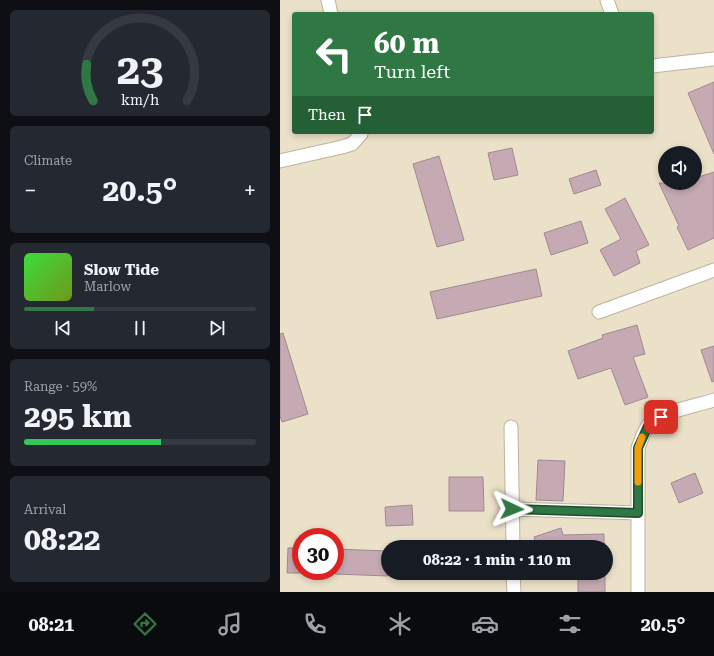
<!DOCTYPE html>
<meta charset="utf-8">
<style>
:root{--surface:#171b24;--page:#242831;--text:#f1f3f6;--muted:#9ea1a6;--line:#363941;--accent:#2f7743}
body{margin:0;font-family:"Roboto Serif",serif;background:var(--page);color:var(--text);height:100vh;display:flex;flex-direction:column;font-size:15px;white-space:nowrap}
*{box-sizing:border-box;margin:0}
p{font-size:13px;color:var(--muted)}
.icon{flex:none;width:22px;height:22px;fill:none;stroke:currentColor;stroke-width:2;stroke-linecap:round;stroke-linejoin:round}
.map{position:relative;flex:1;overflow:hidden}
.details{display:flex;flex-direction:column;gap:10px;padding:10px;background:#0d0f14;width:280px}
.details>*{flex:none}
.hud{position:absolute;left:12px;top:12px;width:362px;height:122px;border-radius:4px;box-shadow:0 2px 6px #0003;background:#2f7743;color:#fff;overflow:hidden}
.controls{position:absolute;left:378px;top:146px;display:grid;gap:8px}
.controls a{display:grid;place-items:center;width:44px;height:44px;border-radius:50%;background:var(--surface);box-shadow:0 2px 6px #0003;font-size:20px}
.speed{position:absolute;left:12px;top:528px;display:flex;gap:8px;font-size:20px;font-weight:700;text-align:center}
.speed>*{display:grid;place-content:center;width:52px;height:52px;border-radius:50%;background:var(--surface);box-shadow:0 2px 6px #0003;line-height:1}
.speed .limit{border:6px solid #d22;background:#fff;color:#111}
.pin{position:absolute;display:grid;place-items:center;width:34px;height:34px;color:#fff;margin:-17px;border-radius:8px;box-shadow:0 2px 6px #0006}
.me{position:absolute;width:44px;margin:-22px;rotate:92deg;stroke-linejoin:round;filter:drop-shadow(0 0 3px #0008)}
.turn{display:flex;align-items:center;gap:14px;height:84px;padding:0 16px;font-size:18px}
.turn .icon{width:52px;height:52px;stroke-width:2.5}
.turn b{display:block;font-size:28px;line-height:34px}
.then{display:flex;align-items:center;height:38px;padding:0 16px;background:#0003;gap:8px;font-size:15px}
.big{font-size:30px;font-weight:700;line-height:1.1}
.details .tile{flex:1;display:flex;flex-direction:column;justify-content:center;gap:6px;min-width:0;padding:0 14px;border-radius:6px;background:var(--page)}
.details .dial{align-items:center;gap:0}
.dial svg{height:104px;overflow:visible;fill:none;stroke:var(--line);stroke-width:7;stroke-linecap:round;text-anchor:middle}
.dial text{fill:var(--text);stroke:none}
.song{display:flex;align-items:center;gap:12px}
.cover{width:48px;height:48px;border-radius:6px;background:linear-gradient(135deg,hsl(120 70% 55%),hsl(80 70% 35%))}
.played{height:4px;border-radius:2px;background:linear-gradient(90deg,var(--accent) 30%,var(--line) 30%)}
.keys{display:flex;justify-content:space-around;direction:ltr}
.heat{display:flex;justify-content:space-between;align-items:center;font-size:22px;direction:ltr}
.charge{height:6px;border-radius:3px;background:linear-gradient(90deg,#34c759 59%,var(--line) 0)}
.trip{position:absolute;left:101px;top:540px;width:232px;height:40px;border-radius:20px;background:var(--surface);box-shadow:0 2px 6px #0003;font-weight:700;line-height:40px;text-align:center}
.tabs{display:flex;height:64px;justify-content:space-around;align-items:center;background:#090b0e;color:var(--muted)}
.tabs .icon{width:28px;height:28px}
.tabs .selected{color:var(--accent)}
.tabs b{font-size:18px;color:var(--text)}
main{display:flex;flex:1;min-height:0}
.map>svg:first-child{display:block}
.building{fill:#c5aab3;stroke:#a28890}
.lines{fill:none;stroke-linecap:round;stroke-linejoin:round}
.street-casing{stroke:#bdb39d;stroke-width:15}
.street{stroke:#fff;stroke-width:13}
.route-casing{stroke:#1f4d2c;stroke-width:10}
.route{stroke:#2f7743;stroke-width:7}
.slow{stroke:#f59e0b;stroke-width:7}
</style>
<main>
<section class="details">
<div class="tile dial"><svg viewBox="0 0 100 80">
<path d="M14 69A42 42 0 1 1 86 69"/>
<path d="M14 69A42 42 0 0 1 9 41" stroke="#2f7743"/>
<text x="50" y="56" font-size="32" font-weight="700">23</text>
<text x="50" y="72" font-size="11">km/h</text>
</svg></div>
<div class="tile"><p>Climate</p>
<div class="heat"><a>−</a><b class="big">20.5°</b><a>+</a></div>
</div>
<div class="tile">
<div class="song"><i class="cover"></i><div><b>Slow Tide</b><p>Marlow</p></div></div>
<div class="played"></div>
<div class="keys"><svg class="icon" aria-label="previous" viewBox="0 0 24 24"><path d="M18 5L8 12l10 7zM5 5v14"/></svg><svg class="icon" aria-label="pause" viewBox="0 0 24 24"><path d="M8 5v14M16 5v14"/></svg><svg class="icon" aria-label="next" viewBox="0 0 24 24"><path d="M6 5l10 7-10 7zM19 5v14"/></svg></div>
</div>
<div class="tile"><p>Range · 59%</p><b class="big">295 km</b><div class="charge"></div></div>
<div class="tile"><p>Arrival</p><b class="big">08:22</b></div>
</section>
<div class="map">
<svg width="434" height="592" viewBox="0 0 434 592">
<rect width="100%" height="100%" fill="#ebe1c9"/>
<g class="building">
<polygon points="434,82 434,154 408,93"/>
<polygon points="232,148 238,175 214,180 208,153"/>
<polygon points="159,156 184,240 157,247 133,164"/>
<polygon points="316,170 321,185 294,194 289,179"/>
<polygon points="434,172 434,238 408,250 397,227 399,226 379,183 415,183 415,178"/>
<polygon points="345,198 369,245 356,251 360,263 334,276 320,250 341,239 325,209"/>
<polygon points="301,221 308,243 271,255 264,233"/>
<polygon points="256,269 262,296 157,319 150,292"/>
<polygon points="357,325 365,354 353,357 368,397 345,405 331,368 298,379 288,351 323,338 322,335"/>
<polygon points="3,333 28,414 2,422 0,416 0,334"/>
<polygon points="434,346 434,381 432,382 421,350"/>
<polygon points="258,460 285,461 283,501 256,500"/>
<polygon points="415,473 423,493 399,503 391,483"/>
<polygon points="169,477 203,477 204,511 169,511"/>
<polygon points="132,505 133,525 106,526 105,507"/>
<polygon points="281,528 283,535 324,534 324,547 257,547 254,537"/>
<polygon points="8,548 21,548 21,573 7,573"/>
<polygon points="55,549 108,551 108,576 55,574"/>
<rect x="298" y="573" width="27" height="19"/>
</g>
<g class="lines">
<g class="street-casing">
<g id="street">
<polyline points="48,0 51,14"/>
<polyline points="327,0 332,14"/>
<polyline points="372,66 434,59"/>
<polyline points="0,161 62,147 72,144 81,134 81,132"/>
<polyline points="319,312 434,270"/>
<polyline points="231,427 233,547"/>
<polyline points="232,509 358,513"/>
<polyline points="233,573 234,592"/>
<path d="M358,592V448C361,441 364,429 370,423C385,411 416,406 434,400"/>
</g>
</g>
<use href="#street" class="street"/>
</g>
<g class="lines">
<g class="route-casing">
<polyline id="route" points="232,509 358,513 358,448 369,424 381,417"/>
</g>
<use href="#route" class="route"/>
<polyline class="slow" points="358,482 358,448 362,437"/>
</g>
</svg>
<div class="controls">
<a><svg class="icon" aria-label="sound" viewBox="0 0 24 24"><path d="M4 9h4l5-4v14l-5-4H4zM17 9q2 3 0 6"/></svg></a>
</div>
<div class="speed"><div class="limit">30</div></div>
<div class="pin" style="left:381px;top:417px;background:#d93025"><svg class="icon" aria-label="arrive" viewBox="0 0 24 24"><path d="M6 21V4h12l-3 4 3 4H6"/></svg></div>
<svg class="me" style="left:232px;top:509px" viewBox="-20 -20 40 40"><path d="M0-17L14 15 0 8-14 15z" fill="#2f7743" stroke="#fff" stroke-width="4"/></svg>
<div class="trip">08:22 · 1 min · 110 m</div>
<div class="hud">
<div class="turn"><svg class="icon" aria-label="left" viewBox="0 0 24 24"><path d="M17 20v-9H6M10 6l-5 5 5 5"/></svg><div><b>60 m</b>Turn left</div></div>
<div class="then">Then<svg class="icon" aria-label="arrive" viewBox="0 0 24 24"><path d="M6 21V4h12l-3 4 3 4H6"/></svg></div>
</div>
</div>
</main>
<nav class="tabs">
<b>08:21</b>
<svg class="icon selected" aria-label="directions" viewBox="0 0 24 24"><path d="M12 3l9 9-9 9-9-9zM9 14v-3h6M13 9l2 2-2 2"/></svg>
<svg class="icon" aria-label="music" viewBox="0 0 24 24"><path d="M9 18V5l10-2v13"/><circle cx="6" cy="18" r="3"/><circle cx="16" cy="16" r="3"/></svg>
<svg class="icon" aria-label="phone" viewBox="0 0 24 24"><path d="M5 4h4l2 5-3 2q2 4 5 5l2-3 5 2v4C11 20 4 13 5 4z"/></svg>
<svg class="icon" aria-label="climate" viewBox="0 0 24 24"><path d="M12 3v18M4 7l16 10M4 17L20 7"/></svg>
<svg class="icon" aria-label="car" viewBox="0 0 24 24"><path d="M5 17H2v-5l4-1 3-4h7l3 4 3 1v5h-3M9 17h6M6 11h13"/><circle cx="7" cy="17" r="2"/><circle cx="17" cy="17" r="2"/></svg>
<svg class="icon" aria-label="filters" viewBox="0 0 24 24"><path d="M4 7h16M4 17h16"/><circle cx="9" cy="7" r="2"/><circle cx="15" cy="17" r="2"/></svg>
<b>20.5°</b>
</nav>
